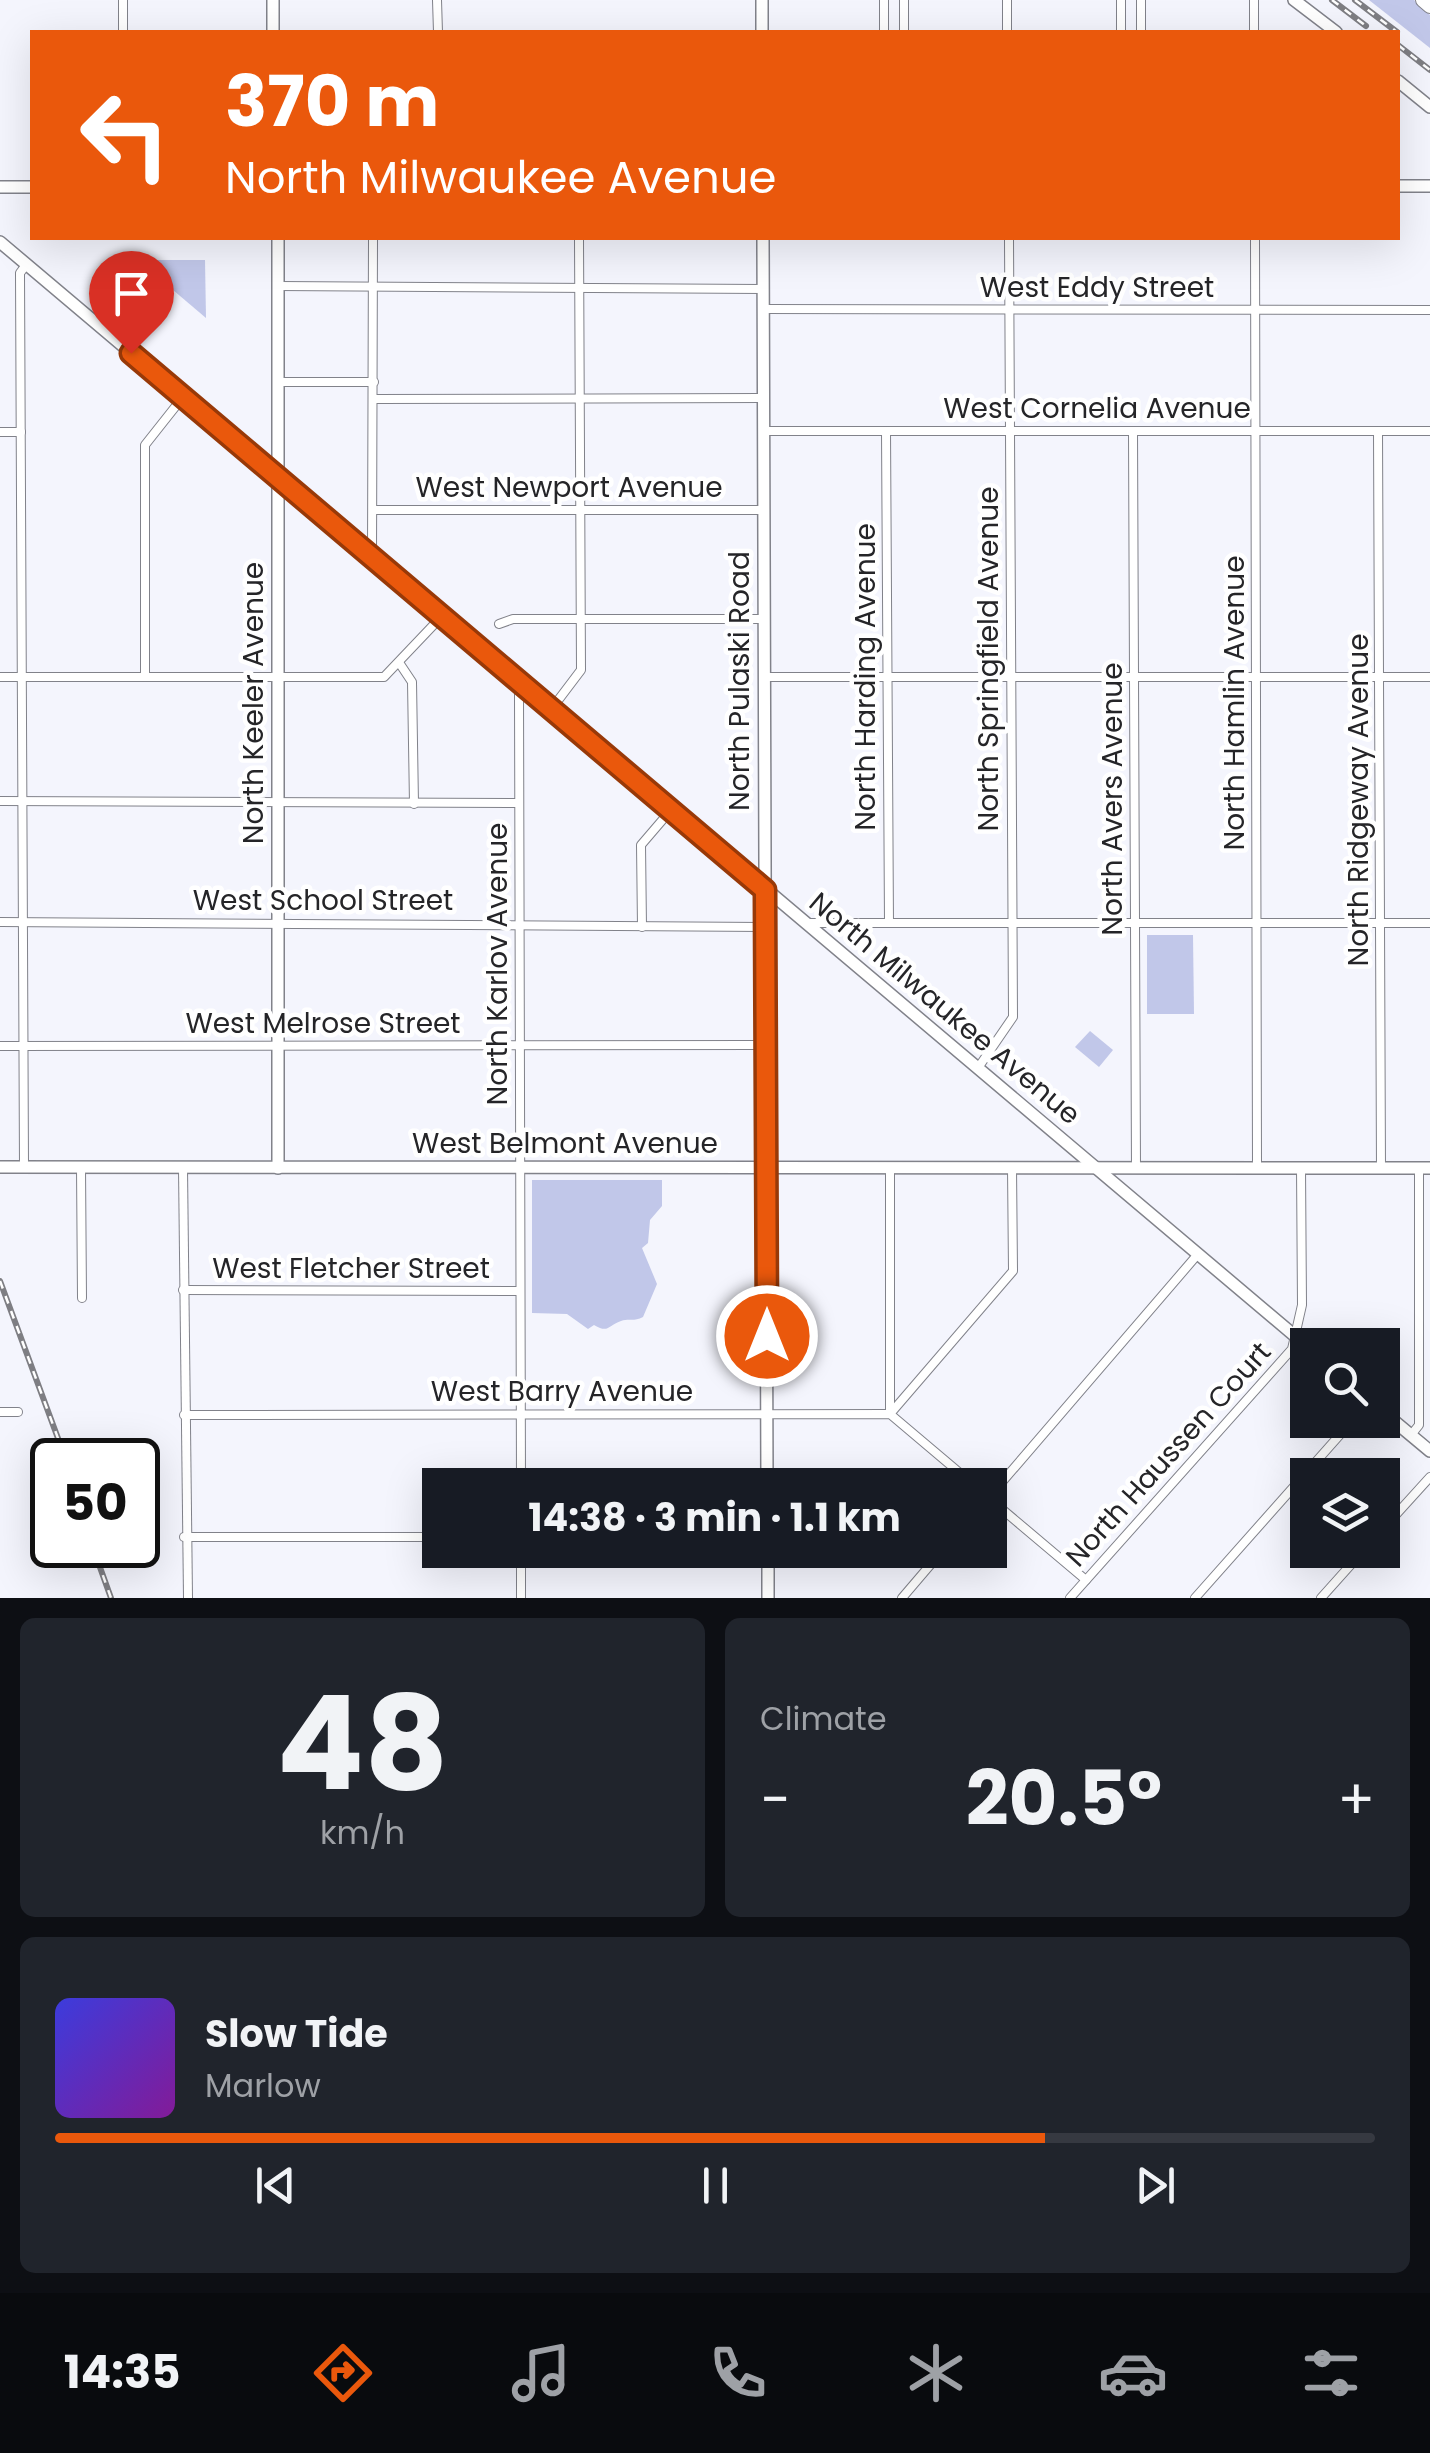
<!DOCTYPE html>
<meta charset="utf-8">
<style>
:root{--surface:#171b24;--page:#20242c;--text:#f1f3f6;--muted:#9ea1a6;--line:#363941;--accent:#ea580c}
body{margin:0;font-family:Poppins,sans-serif;background:var(--page);color:var(--text);height:100vh;display:flex;flex-direction:column;font-size:38px;white-space:nowrap}
*{box-sizing:border-box;margin:0}
p{font-size:32px;color:var(--muted)}
.icon{flex:none;width:55px;height:55px;fill:none;stroke:currentColor;stroke-width:2;stroke-linecap:round;stroke-linejoin:round}
.map{position:relative;height:1598px;overflow:hidden}
.panel{display:flex;flex-direction:column;gap:20px;padding:20px;background:#0d0f14;flex:1}
.panel>*{flex:none}
.top-card{position:absolute;left:30px;top:30px;width:1370px;height:210px;border-radius:0px;box-shadow:0 10px 40px #0002;background:#ea580c;color:#fff;overflow:hidden}
.buttons{position:absolute;left:1290px;top:1328px;display:grid;gap:20px}
.buttons a{display:grid;place-items:center;width:110px;height:110px;border-radius:0px;background:var(--surface);box-shadow:0 10px 40px #0002;font-size:50px}
.speed{position:absolute;left:30px;top:1438px;display:flex;gap:20px;font-size:50px;font-weight:700;text-align:center}
.speed>*{display:grid;place-content:center;width:130px;height:130px;border-radius:50%;background:var(--surface);box-shadow:0 10px 40px #0002;line-height:1}
.speed .limit{border:5px solid #111;border-radius:15px;background:#fff;color:#111}
.pin{position:absolute;display:grid;place-items:center;width:85px;height:85px;color:#fff;margin:-102px -42px;border-radius:50% 50% 50% 0;rotate:-45deg;box-shadow:0 0 10px #0007}
.pin .icon{rotate:45deg}
.me{position:absolute;width:110px;margin:-55px;rotate:0deg;stroke-linejoin:round;filter:drop-shadow(0 0 8px #0008)}
.turn{display:flex;align-items:center;gap:35px;height:210px;padding:0 30px;font-size:45px}
.turn .icon{width:130px;height:130px;stroke-width:2.5}
.turn b{display:block;font-size:70px;line-height:85px}
.big{font-size:75px;font-weight:700;line-height:1.1}
.panel .card{flex:1;display:flex;flex-direction:column;justify-content:center;gap:15px;min-width:0;padding:0 35px;border-radius:15px;background:var(--page)}
.panel .dial{align-items:center;gap:0}
.dial b{font-size:130px;line-height:1}
.song{display:flex;align-items:center;gap:30px}
.cover{width:120px;height:120px;border-radius:15px;background:linear-gradient(135deg,hsl(240 70% 55%),hsl(290 70% 35%))}
.played{height:10px;border-radius:5px;background:linear-gradient(90deg,var(--accent) 75%,var(--line) 75%)}
.keys{display:flex;justify-content:space-around;direction:ltr}
.heat{display:flex;justify-content:space-between;align-items:center;font-size:55px;direction:ltr}
.panel .tiles{flex:1;display:grid;gap:20px;grid-template-columns:1fr 1fr}
.card:last-child{grid-column:span 2}
.trip{position:absolute;left:422px;top:1468px;width:585px;height:100px;border-radius:0px;background:var(--surface);box-shadow:0 10px 40px #0002;font-weight:700;line-height:100px;text-align:center}
.menu{display:flex;height:160px;justify-content:space-around;align-items:center;background:#090b0e;color:var(--muted)}
.menu .icon{width:70px;height:70px}
.menu .on{color:var(--accent)}
.menu b{font-size:45px;color:var(--text)}
.map>svg:first-child{display:block}
.green{fill:#c1c7e9}
.lines{fill:none;stroke-linecap:round;stroke-linejoin:round}
.street-casing{stroke:#81828a;stroke-width:10}
.secondary-casing{stroke:#81828a;stroke-width:14}
.highway-casing{stroke:#81828a;stroke-width:16}
.street{stroke:#fff;stroke-width:8}
.secondary{stroke:#fff;stroke-width:11}
.highway{stroke:#fff;stroke-width:14}
.rail-casing{stroke:#7e7e83;stroke-width:6}
.rail{stroke:#fff;stroke-width:2.5;stroke-dasharray:8;stroke-linecap:butt}
.route-casing{stroke:#983908;stroke-width:25}
.route{stroke:#ea580c;stroke-width:18}
.labels{text-anchor:middle;stroke-width:9;stroke-linejoin:round;paint-order:stroke}
.street-label{font-size:28px;fill:#252528;stroke:#fff}
</style>
<div class="map">
<svg width="1430" height="1598" viewBox="0 0 1430 1598">
<rect width="100%" height="100%" fill="#f4f5fd"/>
<g class="green">
<polygon points="1369,0 1414,0 1430,15 1430,48"/>
<polygon points="205,260 206,318 140,262 140,260"/>
<polygon points="1147,935 1193,935 1194,1014 1147,1014"/>
<polygon points="1090,1031 1113,1050 1099,1067 1075,1047"/>
<path d="M532,1180H662V1206L650,1220L648,1243L642,1248L657,1284L643,1317C634,1322 629,1318 621,1321C608,1325 609,1334 594,1325L588,1329L567,1314L532,1313Z"/>
</g>
<g class="lines">
<g class="street-casing">
<g id="street">
<polyline points="123,0 123,32"/>
<polyline points="437,0 438,32"/>
<polyline points="884,0 884,32"/>
<polyline points="904,0 904,32"/>
<polyline points="1007,0 1007,32"/>
<polyline points="1141,0 1141,32"/>
<polyline points="1254,0 1254,32"/>
<polyline points="1121,32 1121,0"/>
<polyline points="1255,238 1257,1168"/>
<polyline points="278,286 763,289"/>
<polyline points="763,309 1430,310"/>
<polyline points="278,382 374,382"/>
<polyline points="374,399 763,398"/>
<polyline points="764,431 1430,431"/>
<polyline points="886,431 889,923"/>
<polyline points="1133,431 1136,1168"/>
<polyline points="1378,431 1381,1168"/>
<polyline points="0,432 21,432"/>
<polyline points="374,510 764,510"/>
<polyline points="372,556 373,238"/>
<polyline points="499,624 513,619 764,619"/>
<polyline points="400,664 412,682 414,804"/>
<polyline points="0,677 384,677 443,615"/>
<polyline points="145,677 145,445 183,397"/>
<polyline points="764,677 1430,677"/>
<polyline points="553,707 581,670 579,238"/>
<polyline points="0,801 519,803"/>
<polyline points="0,922 765,927"/>
<polyline points="805,923 1430,923"/>
<polyline points="642,927 641,845 671,810"/>
<polyline points="0,1046 765,1045"/>
<polyline points="978,1068 1013,1017 1009,238"/>
<polyline points="24,1167 20,273 26,265"/>
<polyline points="81,1168 82,1298"/>
<polyline points="183,1168 188,1598"/>
<polyline points="890,1168 890,1414"/>
<polyline points="183,1290 520,1291"/>
<polyline points="0,1412 18,1412"/>
<polyline points="890,1414 1013,1271 1012,1168"/>
<polyline points="184,1415 890,1414 974,1485"/>
<polyline points="1411,1435 1419,1425 1419,1168"/>
<polyline points="521,1485 519,694 527,685"/>
<polyline points="990,1496 1198,1254"/>
<polyline points="990,1499 1086,1580"/>
<polyline points="1382,1530 1430,1477"/>
<polyline points="184,1537 440,1537"/>
<polyline points="521,1550 521,1598"/>
<polyline points="902,1598 943,1550"/>
<polyline points="1070,1598 1292,1349 1302,1305 1301,1168"/>
<polyline points="1195,1598 1353,1420"/>
<polyline points="1321,1598 1364,1550"/>
</g>
</g>
<g class="secondary-casing">
<g id="secondary">
<polyline points="273,0 273,32"/>
<polyline points="762,0 762,32"/>
<polyline points="1294,0 1336,32"/>
<polyline points="1398,81 1430,107"/>
<polyline points="1398,186 1430,186"/>
<polyline points="0,187 32,187"/>
<polyline points="278,238 278,1168"/>
<polyline points="763,238 767,1485"/>
<polyline points="0,242 1308,1347"/>
<polyline points="0,1167 1430,1168"/>
<polyline points="1382,1411 1430,1451"/>
<polyline points="768,1550 768,1598"/>
</g>
</g>
<g class="highway-casing">
<polyline id="highway" points="1423,0 1430,6"/>
</g>
<use href="#street" class="street"/>
<use href="#secondary" class="secondary"/>
<use href="#highway" class="highway"/>
<g class="rail-casing">
<g id="rail">
<polyline points="1332,0 1366,26"/>
<polyline points="1355,0 1397,32"/>
<polyline points="1398,45 1430,70"/>
<polyline points="0,1281 66,1460"/>
<polyline points="92,1545 111,1598"/>
</g>
</g>
<use href="#rail" class="rail"/>
</g>
<g class="lines">
<g class="route-casing">
<polyline id="route" points="131,353 765,890 767,1336"/>
</g>
<use href="#route" class="route"/>
</g>
<g class="labels">
<g class="street-label">
<text x="1097" y="297">West Eddy Street</text>
<text x="1097" y="418">West Cornelia Avenue</text>
<text x="569" y="497">West Newport Avenue</text>
<text transform="translate(988 659) rotate(-90)" y="10">North Springfield Avenue</text>
<text transform="translate(865 677) rotate(-90)" y="10">North Harding Avenue</text>
<text transform="translate(739 681) rotate(-90)" y="10">North Pulaski Road</text>
<text transform="translate(253 703) rotate(-90)" y="10">North Keeler Avenue</text>
<text transform="translate(1234 703) rotate(-90)" y="10">North Hamlin Avenue</text>
<text transform="translate(1112 799) rotate(-90)" y="10">North Avers Avenue</text>
<text transform="translate(1358 800) rotate(-90)" y="10">North Ridgeway Avenue</text>
<text x="323" y="910">West School Street</text>
<text transform="translate(497 964) rotate(-90)" y="10">North Karlov Avenue</text>
<text transform="translate(945 1008) rotate(40)" y="10">North Milwaukee Avenue</text>
<text x="323" y="1033">West Melrose Street</text>
<text x="565" y="1153">West Belmont Avenue</text>
<text x="351" y="1278">West Fletcher Street</text>
<text x="562" y="1401">West Barry Avenue</text>
<text transform="translate(1168 1454) rotate(-48)" y="10">North Haussen Court</text>
</g>
</g>
</svg>
<div class="buttons">
<a><svg class="icon" aria-label="search" viewBox="0 0 24 24"><circle cx="10" cy="10" r="6"/><path d="M15 15l6 6"/></svg></a>
<a><svg class="icon" aria-label="layers" viewBox="0 0 24 24"><path d="M12 4l9 5-9 5-9-5zM3 14l9 5 9-5"/></svg></a>
</div>
<div class="speed"><div class="limit">50</div></div>
<div class="pin" style="left:131px;top:353px;background:#d93025"><svg class="icon" aria-label="arrive" viewBox="0 0 24 24"><path d="M6 21V4h12l-3 4 3 4H6"/></svg></div>
<svg class="me" style="left:767px;top:1336px" viewBox="-20 -20 40 40"><circle r="17" fill="#ea580c" stroke="#fff" stroke-width="3"/><path d="M0-11L8 9 0 5-8 9z" fill="#fff"/></svg>
<div class="trip">14:38 · 3 min · 1.1 km</div>
<div class="top-card">
<div class="turn"><svg class="icon" aria-label="left" viewBox="0 0 24 24"><path d="M17 20v-9H6M10 6l-5 5 5 5"/></svg><div><b>370 m</b>North Milwaukee Avenue</div></div>
</div>
</div>
<section class="panel">
<div class="tiles">
<div class="card dial"><b>48</b><p>km/h</p></div>
<div class="card"><p>Climate</p>
<div class="heat"><a>−</a><b class="big">20.5°</b><a>+</a></div>
</div>
<div class="card">
<div class="song"><i class="cover"></i><div><b>Slow Tide</b><p>Marlow</p></div></div>
<div class="played"></div>
<div class="keys"><svg class="icon" aria-label="previous" viewBox="0 0 24 24"><path d="M18 5L8 12l10 7zM5 5v14"/></svg><svg class="icon" aria-label="pause" viewBox="0 0 24 24"><path d="M8 5v14M16 5v14"/></svg><svg class="icon" aria-label="next" viewBox="0 0 24 24"><path d="M6 5l10 7-10 7zM19 5v14"/></svg></div>
</div>
</div>
</section>
<nav class="menu">
<b>14:35</b>
<svg class="icon on" aria-label="directions" viewBox="0 0 24 24"><path d="M12 3l9 9-9 9-9-9zM9 14v-3h6M13 9l2 2-2 2"/></svg>
<svg class="icon" aria-label="music" viewBox="0 0 24 24"><path d="M9 18V5l10-2v13"/><circle cx="6" cy="18" r="3"/><circle cx="16" cy="16" r="3"/></svg>
<svg class="icon" aria-label="phone" viewBox="0 0 24 24"><path d="M5 4h4l2 5-3 2q2 4 5 5l2-3 5 2v4C11 20 4 13 5 4z"/></svg>
<svg class="icon" aria-label="climate" viewBox="0 0 24 24"><path d="M12 3v18M4 7l16 10M4 17L20 7"/></svg>
<svg class="icon" aria-label="car" viewBox="0 0 24 24"><path d="M5 17H2v-5l4-1 3-4h7l3 4 3 1v5h-3M9 17h6M6 11h13"/><circle cx="7" cy="17" r="2"/><circle cx="17" cy="17" r="2"/></svg>
<svg class="icon" aria-label="filters" viewBox="0 0 24 24"><path d="M4 7h16M4 17h16"/><circle cx="9" cy="7" r="2"/><circle cx="15" cy="17" r="2"/></svg>
</nav>
